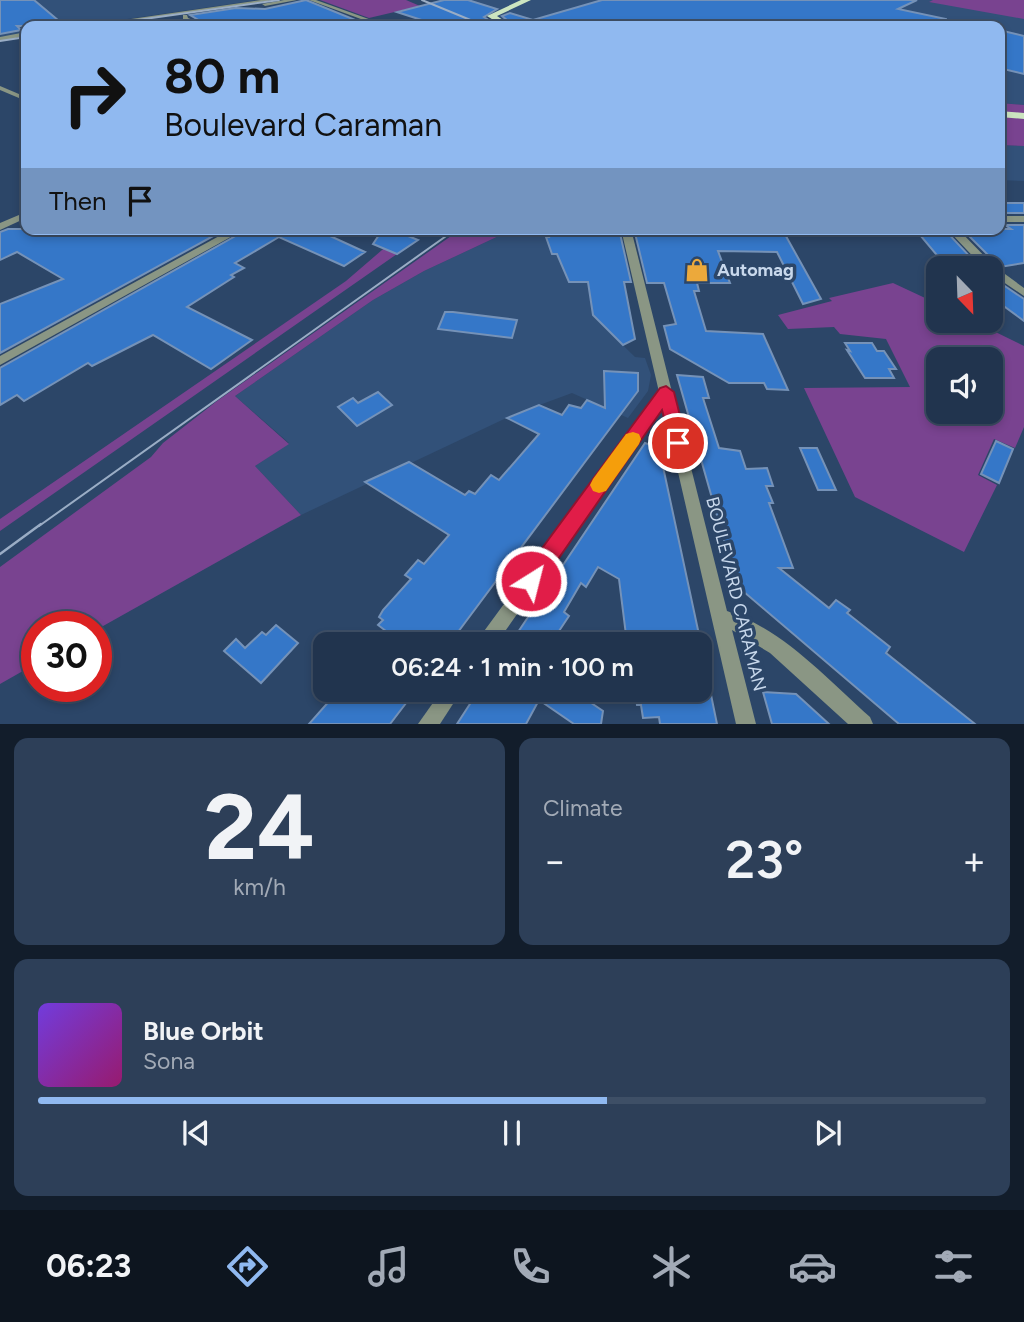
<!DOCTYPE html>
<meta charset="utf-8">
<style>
:root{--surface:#21344e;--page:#2d3f58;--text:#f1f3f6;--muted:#a2aab6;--line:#3e4f66;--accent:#90b9f0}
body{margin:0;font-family:Figtree,sans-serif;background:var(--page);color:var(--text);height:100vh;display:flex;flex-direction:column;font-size:26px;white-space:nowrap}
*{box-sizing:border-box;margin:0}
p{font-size:23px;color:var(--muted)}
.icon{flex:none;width:38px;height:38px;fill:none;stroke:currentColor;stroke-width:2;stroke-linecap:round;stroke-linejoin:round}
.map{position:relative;height:724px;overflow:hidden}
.side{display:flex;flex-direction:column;gap:14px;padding:14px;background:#121d2b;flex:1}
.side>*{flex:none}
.top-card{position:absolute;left:21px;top:21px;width:984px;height:214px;border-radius:14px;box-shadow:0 4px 10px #0003,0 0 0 2px var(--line);background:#90b9f0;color:#111;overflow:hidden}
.needle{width:46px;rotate:157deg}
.buttons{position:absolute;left:926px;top:256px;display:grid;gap:14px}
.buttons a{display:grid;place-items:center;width:77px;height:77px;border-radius:14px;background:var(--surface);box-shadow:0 4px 10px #0003,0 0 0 2px var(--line);font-size:35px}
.speed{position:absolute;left:21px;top:611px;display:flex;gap:14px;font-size:35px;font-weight:700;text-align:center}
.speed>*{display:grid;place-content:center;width:91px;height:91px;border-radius:50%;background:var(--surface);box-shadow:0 4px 10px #0003,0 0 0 2px var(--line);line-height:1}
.speed .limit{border:10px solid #d22;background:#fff;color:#111}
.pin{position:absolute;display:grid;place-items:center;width:60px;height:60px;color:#fff;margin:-30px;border:4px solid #fff;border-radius:50%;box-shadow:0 2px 7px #0007}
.me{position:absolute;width:77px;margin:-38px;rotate:36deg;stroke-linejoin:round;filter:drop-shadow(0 0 5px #0008)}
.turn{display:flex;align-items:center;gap:24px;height:147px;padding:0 28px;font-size:32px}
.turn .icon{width:91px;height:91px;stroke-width:2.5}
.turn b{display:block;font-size:49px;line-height:60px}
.then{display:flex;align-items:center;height:66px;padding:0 28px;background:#0003;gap:14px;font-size:26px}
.big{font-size:52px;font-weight:600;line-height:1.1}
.side .tile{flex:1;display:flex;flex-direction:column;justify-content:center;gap:10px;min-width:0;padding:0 24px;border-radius:14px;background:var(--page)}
.side .dial{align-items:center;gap:0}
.dial b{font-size:91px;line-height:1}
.song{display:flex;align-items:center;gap:21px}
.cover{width:84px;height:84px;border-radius:10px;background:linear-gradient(135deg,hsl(260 70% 55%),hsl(320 70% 35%))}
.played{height:7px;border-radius:4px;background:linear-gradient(90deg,var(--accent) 60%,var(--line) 60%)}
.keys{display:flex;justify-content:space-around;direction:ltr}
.heat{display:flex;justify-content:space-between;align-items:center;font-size:38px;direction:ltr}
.side .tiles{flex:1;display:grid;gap:14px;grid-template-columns:1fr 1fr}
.tile:last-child{grid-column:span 2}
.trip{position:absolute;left:313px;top:632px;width:399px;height:70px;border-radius:14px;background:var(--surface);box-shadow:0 4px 10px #0003,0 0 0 2px var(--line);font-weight:600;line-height:70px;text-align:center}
.dock{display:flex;height:112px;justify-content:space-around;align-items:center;background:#0d151f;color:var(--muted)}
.dock .icon{width:49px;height:49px}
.dock .active{color:var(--accent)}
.dock b{font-size:32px;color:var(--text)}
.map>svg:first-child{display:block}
.built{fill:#325179}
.green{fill:#794390;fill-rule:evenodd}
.building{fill:#3577c8;stroke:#7592b8;stroke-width:2}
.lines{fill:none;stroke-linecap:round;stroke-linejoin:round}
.minor{fill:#8a9684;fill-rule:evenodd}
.major{fill:#cce5c0;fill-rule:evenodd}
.tram-far1{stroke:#9aadc5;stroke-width:2}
.tram{stroke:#9aadc5;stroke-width:2.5}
.route{fill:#e11d48;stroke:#92132f;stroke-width:2}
.slow{fill:#f59e0b}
.labels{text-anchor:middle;stroke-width:7;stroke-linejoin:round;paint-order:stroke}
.poi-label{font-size:18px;font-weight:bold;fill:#c8d8ec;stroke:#2c4668;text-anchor:start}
.street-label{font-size:18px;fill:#c8d8ec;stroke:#2c4668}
</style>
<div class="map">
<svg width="1024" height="724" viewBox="0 0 1024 724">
<rect width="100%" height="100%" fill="#2c4668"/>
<g class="built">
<polygon points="0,0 257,0 79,26 26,26 26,34 0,37"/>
<polygon points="440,0 1024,0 1024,105 999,103 999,26 514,26"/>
<polygon points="999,145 1024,146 1024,181 999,180"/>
<polygon points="514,229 580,229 593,316 635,357 645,358 651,375 648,391 628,418 572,393 515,414 301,515 255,466 289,443 235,396 373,300 424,271"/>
</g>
<g class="green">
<polygon points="320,0 406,0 420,6 369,18"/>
<polygon points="933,0 1024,0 1024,19 929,2"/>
<polygon points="999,103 1024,105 1024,146 999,145"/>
<polygon points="413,229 423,229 387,249 397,254 0,531 0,519 346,281 382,250"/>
<polygon points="461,229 514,229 424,271 373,300 235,396 289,444 255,466 301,515 96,630 96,626 37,626 37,663 0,684 0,567 151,457 163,443 217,401"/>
<path d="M893,283L938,304V320H971L1024,346V427L1015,448L994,439L978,475L997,485L964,552L855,497L804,388L910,387L886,339L840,334L834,327L788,329L778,315L832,301L829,298ZM938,359H990V411H938Z"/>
</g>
<g class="building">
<polygon points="0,0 34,0 65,26 17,26 21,30 0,34"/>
<polygon points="306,0 370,26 209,26 190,15 236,8 265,9"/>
<polygon points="444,0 468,0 497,9 484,17 498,26 440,26 397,12"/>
<polygon points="602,0 917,0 898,9 946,19 946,26 514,26 502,16 510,13 533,20"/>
<polygon points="999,30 1024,36 1024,74 999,68"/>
<rect x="999" y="203" width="25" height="10"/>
<polygon points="1005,225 1024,225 1024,263 1000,267 962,229 1011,229"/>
<polygon points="8,229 226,229 0,353 0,304 63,279 17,252 0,260 0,232"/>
<polygon points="248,229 315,229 365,252 344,266 279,237 235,263 244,268 231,275 234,277 187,307 252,340 211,369 153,335 92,366 88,363 24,401 17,395 0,405 0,368"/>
<polygon points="383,229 391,229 418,240 397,254 373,244"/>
<polygon points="547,229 619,229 631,282 624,282 635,339 623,345 593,315 588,282 569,282 557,254 552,254 546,237 549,237"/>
<polygon points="634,229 782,229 821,299 803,304 777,252 718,251 730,283 697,283 699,291 694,291 706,331 763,334 788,390 767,389 764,383 729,383 670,349 664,326 676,324 664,283 647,283"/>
<polygon points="915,229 944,229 974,261 946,266"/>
<polygon points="990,276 1024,299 1024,321 990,296"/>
<polygon points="445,312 453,312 517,320 512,338 438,329"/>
<polygon points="845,343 872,343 877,351 884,351 896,369 889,369 894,378 865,378 847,350 850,351"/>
<polygon points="604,371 638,373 638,391 449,644 403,644 378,625 383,620 379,617 383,610 411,579 405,575 418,560 424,564 449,535 365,482 409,462 465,495 469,491 475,494 491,475 499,480 539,434 507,418 539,405 562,415 569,405 581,408 587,400 605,408"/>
<polygon points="677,375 703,377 709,398 703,398 719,448 740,451 746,469 767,468 773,486 766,486 773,503 769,503 793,568 779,568 829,608 836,600 850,610 847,613 890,647 886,653 975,724 899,724 737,586"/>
<polygon points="378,392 392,405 357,426 338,407 353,398 358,403"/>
<polygon points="996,441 1013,449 999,483 981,474"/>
<polygon points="645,443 659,448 701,644 627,643 619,579 598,567 586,587 581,583 564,612 569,616 557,634 552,631 544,644 510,644"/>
<polygon points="800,448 817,448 836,490 818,490"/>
<polygon points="276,625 298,643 261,683 224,651 236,639 245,648 262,632 266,635"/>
<polygon points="339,690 416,690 390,724 309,724"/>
<polygon points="479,690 572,690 603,711 601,724 574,724 539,700 526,724 457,724"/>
<polygon points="635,690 710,690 717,724 660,724 659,717 643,718 641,705 637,705"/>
<polygon points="763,692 796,694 829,724 772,724"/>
</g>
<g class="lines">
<g class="minor">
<polygon points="261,0 274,0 96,26 83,26"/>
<polygon points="284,0 297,0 265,6 262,4"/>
<polygon points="309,0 316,0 388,26 380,26"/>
<polygon points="183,15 187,15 188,18 207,26 200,26 183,20"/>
<polygon points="26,32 26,36 0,41 0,37"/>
<polygon points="0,86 26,97 26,101 0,90"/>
<polygon points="26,212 26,218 0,230 0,223"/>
<rect x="999" y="216" width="25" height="6"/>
<polygon points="232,229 245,229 0,365 0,356"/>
<path d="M621,229H631L727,611C784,630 826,678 870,717L873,724H848L770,653L732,630L756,724H736L663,407L496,644H476L479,638L659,392Z"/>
<polygon points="947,229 958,229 994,266 1024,288 1024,296 990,273 990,268 984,268"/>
<polygon points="442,690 462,690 440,724 418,724"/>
</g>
<g class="major">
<polygon points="521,0 531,0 497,16 512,26 503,26 487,16"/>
<polygon points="999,111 1024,113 1024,119 999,117"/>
</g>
<g class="tram-far1">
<polyline points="422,0 485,26"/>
<polyline points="95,26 279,0"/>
<polyline points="0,41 26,37"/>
<polyline points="39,526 456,229"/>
</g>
<polyline class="tram" points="0,554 41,524"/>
</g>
<polygon class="route" points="666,386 674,392 687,443 685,448 672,448 662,410 538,588 531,591 523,588 520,581 523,574 660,388"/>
<polygon class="slow" points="633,432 639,434 641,439 639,444 606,491 599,493 593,491 590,485 593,479 626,434"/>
<defs>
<g id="shop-bare" transform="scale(1.89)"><path d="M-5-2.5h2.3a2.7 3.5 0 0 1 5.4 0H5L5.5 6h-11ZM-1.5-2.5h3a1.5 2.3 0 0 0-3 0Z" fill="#eca93b" stroke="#2c4668" stroke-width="2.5" paint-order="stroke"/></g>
</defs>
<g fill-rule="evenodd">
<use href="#shop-bare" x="697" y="270"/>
</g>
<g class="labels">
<g class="poi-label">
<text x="717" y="276">Automag</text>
</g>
<g class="street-label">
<text transform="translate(736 594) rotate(76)" y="6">BOULEVARD CARAMAN</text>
</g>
</g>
</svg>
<div class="buttons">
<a><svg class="needle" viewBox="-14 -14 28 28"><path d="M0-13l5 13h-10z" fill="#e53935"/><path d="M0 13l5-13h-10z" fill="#a2aab6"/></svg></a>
<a><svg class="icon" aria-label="sound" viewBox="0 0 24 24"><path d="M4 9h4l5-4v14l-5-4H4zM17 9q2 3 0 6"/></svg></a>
</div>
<div class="speed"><div class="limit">30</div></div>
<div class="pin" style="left:678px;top:443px;background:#d93025"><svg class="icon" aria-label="arrive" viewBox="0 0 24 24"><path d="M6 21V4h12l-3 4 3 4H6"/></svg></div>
<svg class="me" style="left:531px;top:581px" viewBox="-20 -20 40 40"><circle r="17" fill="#e11d48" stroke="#fff" stroke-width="3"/><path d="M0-11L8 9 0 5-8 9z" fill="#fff"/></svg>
<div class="trip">06:24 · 1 min · 100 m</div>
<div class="top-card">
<div class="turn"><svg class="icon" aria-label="right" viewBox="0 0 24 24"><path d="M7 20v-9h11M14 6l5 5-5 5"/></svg><div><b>80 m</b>Boulevard Caraman</div></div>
<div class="then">Then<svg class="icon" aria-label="arrive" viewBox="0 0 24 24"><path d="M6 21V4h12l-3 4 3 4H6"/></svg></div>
</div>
</div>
<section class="side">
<div class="tiles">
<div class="tile dial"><b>24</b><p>km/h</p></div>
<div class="tile"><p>Climate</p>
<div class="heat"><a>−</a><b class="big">23°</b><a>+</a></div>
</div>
<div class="tile">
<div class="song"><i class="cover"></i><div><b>Blue Orbit</b><p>Sona</p></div></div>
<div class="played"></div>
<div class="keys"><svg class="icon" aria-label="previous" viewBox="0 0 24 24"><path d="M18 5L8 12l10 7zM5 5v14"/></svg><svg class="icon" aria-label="pause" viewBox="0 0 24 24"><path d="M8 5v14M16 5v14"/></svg><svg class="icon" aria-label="next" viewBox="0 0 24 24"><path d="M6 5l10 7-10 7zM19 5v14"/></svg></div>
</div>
</div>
</section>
<nav class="dock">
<b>06:23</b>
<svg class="icon active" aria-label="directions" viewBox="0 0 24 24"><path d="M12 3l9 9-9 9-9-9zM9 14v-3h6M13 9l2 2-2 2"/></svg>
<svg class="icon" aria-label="music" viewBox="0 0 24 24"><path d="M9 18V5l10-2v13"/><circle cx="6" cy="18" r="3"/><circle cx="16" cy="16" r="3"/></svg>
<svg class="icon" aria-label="phone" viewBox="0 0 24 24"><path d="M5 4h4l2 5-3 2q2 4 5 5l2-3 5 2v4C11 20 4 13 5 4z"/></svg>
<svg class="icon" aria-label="climate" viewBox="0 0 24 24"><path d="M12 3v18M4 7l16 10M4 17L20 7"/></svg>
<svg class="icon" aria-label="car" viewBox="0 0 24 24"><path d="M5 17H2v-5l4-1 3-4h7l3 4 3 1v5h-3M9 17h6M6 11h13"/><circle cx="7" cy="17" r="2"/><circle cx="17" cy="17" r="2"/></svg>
<svg class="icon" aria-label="filters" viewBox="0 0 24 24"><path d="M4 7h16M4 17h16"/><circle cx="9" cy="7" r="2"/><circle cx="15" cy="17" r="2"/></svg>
</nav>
